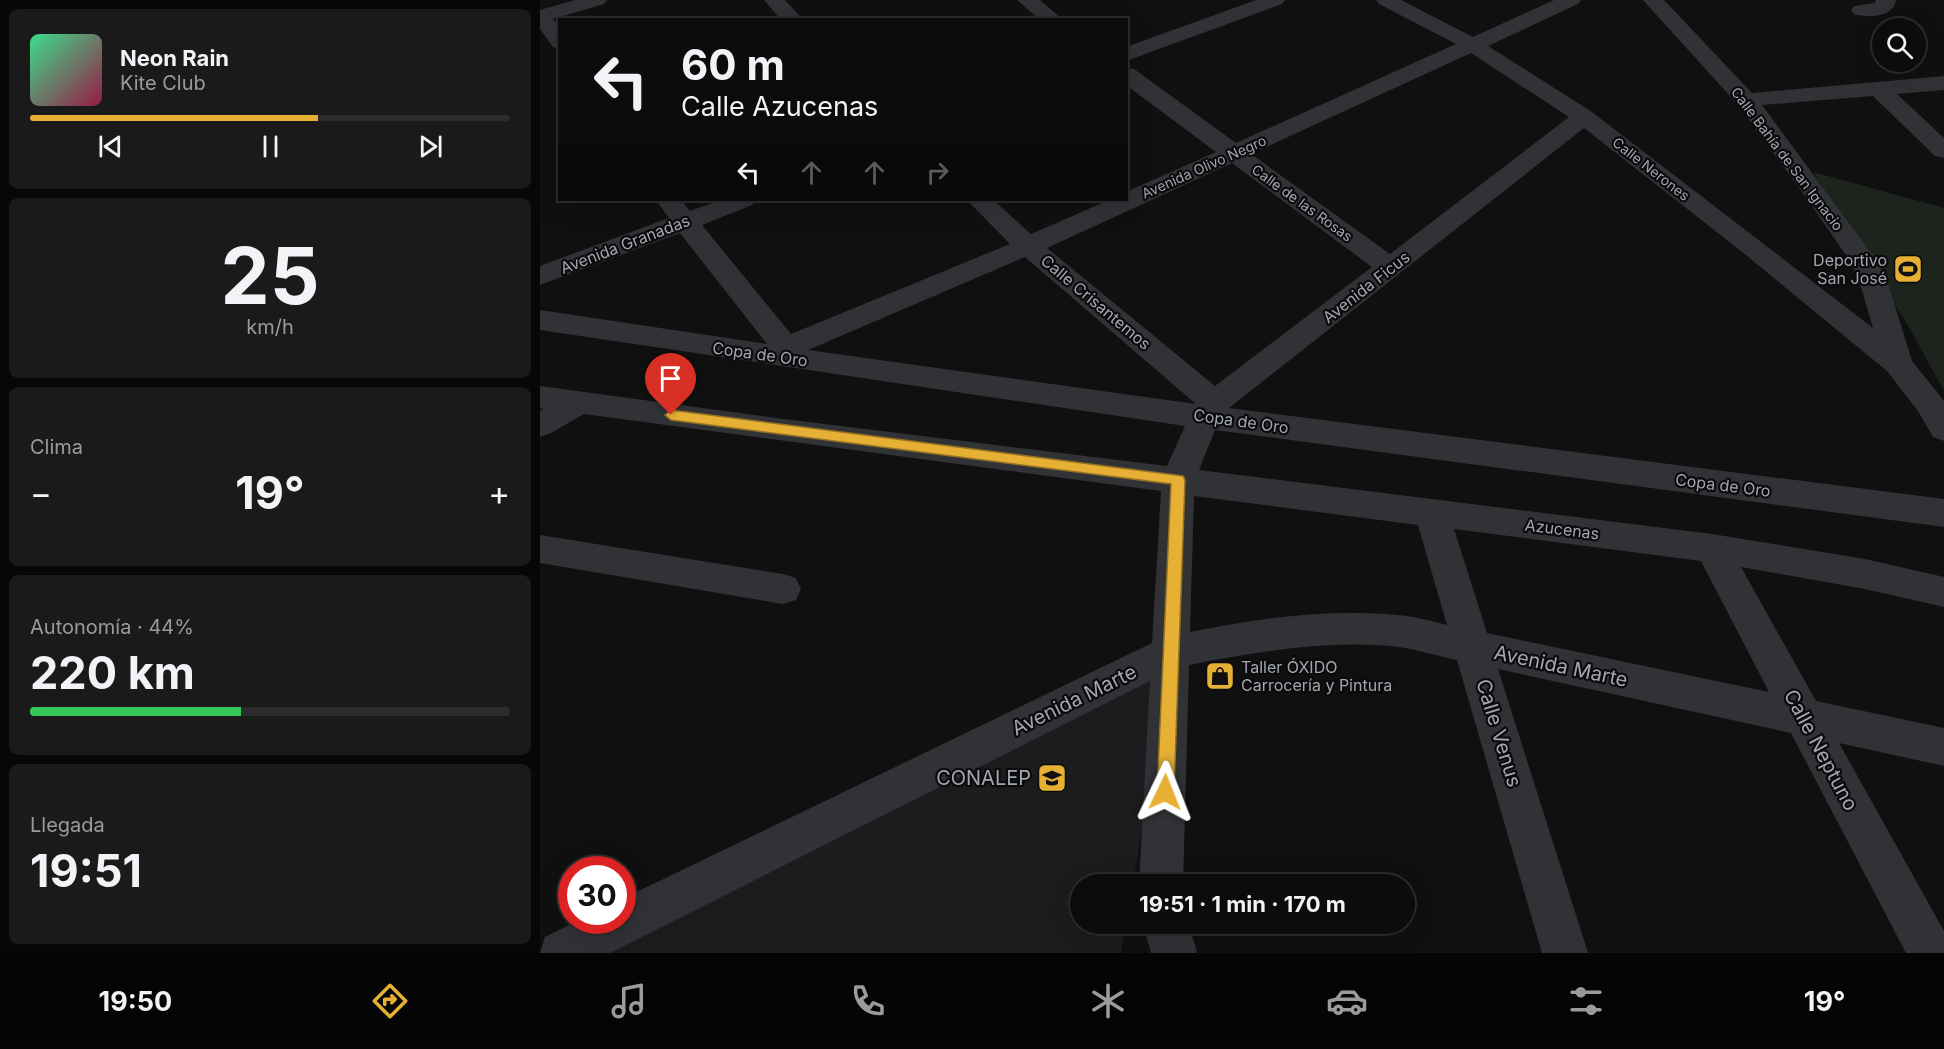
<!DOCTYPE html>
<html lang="es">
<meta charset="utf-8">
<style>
:root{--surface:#0c0c0d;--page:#1a1a1b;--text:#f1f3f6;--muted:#9a9b9d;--line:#2c2c2e;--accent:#e5b034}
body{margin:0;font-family:Inter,sans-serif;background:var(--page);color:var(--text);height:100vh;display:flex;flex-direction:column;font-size:22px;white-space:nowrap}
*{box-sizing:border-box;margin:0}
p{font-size:20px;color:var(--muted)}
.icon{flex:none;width:33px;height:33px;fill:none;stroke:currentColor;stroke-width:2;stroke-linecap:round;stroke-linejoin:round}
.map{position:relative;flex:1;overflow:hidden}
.side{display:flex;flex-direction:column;gap:9px;padding:9px;background:#070707;width:540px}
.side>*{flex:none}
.guide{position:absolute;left:18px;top:18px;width:570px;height:183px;border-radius:0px;box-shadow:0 6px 24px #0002,0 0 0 2px var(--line);background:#0c0c0d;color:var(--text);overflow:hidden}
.tools{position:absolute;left:1332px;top:18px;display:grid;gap:12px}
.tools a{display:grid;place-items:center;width:54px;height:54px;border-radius:50%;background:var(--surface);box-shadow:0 6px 24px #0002,0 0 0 2px var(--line);font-size:30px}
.speed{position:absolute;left:18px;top:856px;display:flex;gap:12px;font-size:30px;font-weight:700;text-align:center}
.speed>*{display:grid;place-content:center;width:78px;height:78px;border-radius:50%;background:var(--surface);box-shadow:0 6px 24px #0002,0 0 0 2px var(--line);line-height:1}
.speed .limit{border:9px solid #d22;background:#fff;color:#111}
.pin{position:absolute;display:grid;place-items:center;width:51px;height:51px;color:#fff;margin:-62px -26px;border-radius:50% 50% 50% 0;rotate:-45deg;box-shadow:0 0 6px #0007}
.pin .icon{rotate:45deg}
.me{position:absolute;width:66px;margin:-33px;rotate:2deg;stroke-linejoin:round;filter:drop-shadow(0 0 4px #0008)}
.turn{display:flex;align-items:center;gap:21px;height:126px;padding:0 24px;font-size:27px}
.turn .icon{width:78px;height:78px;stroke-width:2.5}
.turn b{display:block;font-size:42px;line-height:51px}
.lanes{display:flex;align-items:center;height:57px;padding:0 24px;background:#0003;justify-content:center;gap:30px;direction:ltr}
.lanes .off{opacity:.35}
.big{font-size:45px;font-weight:700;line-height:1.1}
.side .tile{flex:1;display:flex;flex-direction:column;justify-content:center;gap:9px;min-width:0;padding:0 21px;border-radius:9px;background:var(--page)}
.side .dial{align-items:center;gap:0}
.dial b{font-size:78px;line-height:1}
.song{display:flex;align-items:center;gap:18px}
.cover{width:72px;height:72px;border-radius:9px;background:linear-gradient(135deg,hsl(150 70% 55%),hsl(340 70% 35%))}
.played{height:6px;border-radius:3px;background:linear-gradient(90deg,var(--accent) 60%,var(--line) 60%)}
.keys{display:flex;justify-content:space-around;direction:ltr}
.heat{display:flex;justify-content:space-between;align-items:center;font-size:33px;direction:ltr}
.charge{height:9px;border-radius:4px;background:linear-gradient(90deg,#34c759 44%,var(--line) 0)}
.trip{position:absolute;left:530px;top:874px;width:345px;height:60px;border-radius:30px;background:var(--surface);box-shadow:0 6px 24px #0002,0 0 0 2px var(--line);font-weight:700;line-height:60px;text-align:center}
.dock{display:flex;height:96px;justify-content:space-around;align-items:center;background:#050505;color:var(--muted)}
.dock .icon{width:42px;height:42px}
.dock .active{color:var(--accent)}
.dock b{font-size:27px;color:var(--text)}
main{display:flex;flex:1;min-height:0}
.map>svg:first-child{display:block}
.built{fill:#1c1c1e}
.green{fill:#1d241e}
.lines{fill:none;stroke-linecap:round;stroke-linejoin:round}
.minor{fill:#313236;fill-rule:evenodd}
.route{fill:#e5b034;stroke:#957222;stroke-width:1.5}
.labels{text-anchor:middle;stroke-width:4.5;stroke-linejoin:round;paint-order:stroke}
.far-street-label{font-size:14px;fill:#a2a6b1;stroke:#0b0b0c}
.street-label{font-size:16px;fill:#a2a6b1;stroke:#0b0b0c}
.poi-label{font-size:16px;fill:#a2a6b1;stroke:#0b0b0c;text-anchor:end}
.near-street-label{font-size:20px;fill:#a2a6b1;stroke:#0b0b0c}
.near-poi-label{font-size:20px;fill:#a2a6b1;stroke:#0b0b0c;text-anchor:end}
</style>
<main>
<section class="side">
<div class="tile">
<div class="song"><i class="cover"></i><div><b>Neon Rain</b><p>Kite Club</p></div></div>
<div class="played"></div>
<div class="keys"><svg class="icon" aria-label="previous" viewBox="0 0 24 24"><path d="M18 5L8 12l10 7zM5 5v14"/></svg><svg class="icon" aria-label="pause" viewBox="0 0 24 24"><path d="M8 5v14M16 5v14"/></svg><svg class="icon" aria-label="next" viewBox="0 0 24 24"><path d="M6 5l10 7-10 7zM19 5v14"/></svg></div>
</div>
<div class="tile dial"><b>25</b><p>km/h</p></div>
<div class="tile"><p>Clima</p>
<div class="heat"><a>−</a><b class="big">19°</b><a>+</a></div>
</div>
<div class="tile"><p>Autonomía · 44%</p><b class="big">220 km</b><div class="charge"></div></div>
<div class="tile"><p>Llegada</p><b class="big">19:51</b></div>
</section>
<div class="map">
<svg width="1404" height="953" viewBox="0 0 1404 953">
<rect width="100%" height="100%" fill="#101011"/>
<polygon class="built" points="627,672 593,885 540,885 540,924 586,924 581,953 64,953"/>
<polygon class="green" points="1273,172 1404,208 1404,391 1370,329"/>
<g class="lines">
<g class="minor">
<polygon points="35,0 67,0 64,4 13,19 20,27 20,49 13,47 0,29 0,10"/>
<polygon points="224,0 245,0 263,20 241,20"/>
<polygon points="477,0 500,0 523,20 500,20"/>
<polygon points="716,0 745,0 742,4 586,61 586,47"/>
<path d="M836,0H861L933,37L1014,0H1041L1038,4L948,46L1052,112L1333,328L1319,280L1308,258L1265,196L1198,105L1103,0H1124L1212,93L1404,76V90L1357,94L1404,138V158L1395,156L1333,96L1222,105L1334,257L1347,280L1372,361L1404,401V441L1393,437L1378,411L1347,371L1201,251L1044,128L689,408L1404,499V527L675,430L659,470L1172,534L1325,559L1404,577V607L1325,589L1201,567L1276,701L1404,728V766L1299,743L1404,931V953H1366L1251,733L958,669L1048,953H1002L917,660C898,656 879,650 859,647C789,639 718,652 649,665L643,885H599L610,681L70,953H0L5,937L37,921H82V899L612,643L621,491L44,414L11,433L0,437V411L3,409L0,408V386L244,419L627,466L645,426L0,330V310L227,344L140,233L0,285V266L129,218L116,200H141L150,211L181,200H215L212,205L162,225L251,334L470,244L427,200H453L491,234L569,200H586V192L676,152L586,85V68L594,69L696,143L916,44L839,4ZM931,53L1029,117L850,254L711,154ZM692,163L832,267L675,386L507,248ZM485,257L656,404L268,350ZM654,496L878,525L907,625C891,621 874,616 857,615C785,609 721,618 650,632ZM914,529L1161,561L1229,692L947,633Z"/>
<path d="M1336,0H1356C1353,18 1328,18 1314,14L1311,10L1314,6L1335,3Z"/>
<polygon points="0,535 243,574 256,578 261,589 256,600 243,604 0,563"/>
<polygon points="603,924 649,924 657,953 611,953"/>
</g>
</g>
<polygon class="route" points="131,410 643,476 645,480 634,792 631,798 625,800 619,798 617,792 631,484 131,420 125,415"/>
<defs>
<g id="stadium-square" transform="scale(1.5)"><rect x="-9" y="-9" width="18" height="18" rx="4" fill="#e5b034" stroke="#0b0b0c"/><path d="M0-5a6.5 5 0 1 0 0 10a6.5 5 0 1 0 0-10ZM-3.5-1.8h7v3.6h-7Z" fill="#111"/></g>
<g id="shop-square" transform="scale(1.5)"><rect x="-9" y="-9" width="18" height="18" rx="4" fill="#e5b034" stroke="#0b0b0c"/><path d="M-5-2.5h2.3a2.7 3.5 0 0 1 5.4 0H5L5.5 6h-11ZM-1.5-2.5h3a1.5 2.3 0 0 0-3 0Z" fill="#111"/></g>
<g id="school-square" transform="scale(1.5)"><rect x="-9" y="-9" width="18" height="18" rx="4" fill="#e5b034" stroke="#0b0b0c"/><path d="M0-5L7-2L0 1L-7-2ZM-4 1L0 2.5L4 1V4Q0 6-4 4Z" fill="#111"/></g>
</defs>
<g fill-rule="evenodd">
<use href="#stadium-square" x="1368" y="269"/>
<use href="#shop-square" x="680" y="676"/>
<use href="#school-square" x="512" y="778"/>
</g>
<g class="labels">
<g class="far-street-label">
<text transform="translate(1247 159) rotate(53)" y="5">Calle Bahía de San Ignacio</text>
<text transform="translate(664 167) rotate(-24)" y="5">Avenida Olivo Negro</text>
<text transform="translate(1111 169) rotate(38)" y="5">Calle Nerones</text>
<text transform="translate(762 203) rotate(36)" y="5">Calle de las Rosas</text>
</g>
<g class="street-label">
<text transform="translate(85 244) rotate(-21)" y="6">Avenida Granadas</text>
<text transform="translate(826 287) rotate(-38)" y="6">Avenida Ficus</text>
<text transform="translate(556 302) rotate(40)" y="6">Calle Crisantemos</text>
<text transform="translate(220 354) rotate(8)" y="6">Copa de Oro</text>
<text transform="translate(701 421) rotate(8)" y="6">Copa de Oro</text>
<text transform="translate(1183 485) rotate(7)" y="6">Copa de Oro</text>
<text transform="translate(1022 529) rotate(7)" y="6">Azucenas</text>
</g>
<g class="poi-label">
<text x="1347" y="266">Deportivo<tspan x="1347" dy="18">San José</tspan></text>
<text x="701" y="673" text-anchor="start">Taller ÓXIDO<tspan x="701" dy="18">Carrocería y Pintura</tspan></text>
</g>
<g class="near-street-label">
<text transform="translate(1021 666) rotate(12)" y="7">Avenida Marte</text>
<text transform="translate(534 700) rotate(-26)" y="7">Avenida Marte</text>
<text transform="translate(959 733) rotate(73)" y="7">Calle Venus</text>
<text transform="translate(1281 750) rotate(62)" y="7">Calle Neptuno</text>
</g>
<g class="near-poi-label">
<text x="491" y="785">CONALEP</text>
</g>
</g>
</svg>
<div class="tools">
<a><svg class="icon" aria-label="search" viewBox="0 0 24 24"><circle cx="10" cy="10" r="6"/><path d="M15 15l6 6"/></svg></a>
</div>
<div class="speed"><div class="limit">30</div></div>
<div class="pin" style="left:131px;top:415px;background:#d93025"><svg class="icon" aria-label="arrive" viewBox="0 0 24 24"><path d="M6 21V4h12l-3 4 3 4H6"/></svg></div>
<svg class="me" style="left:625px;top:792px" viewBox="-20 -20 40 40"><path d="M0-17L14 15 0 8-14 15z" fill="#e5b034" stroke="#fff" stroke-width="4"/></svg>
<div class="trip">19:51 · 1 min · 170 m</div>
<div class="guide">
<div class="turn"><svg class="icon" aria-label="left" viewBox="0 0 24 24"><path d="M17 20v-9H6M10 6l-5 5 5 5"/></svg><div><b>60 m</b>Calle Azucenas</div></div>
<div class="lanes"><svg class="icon" aria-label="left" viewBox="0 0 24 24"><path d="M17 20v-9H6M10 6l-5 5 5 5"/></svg><svg class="icon off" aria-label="ahead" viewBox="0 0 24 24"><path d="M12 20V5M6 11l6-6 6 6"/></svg><svg class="icon off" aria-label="ahead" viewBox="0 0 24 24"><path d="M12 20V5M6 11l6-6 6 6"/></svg><svg class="icon off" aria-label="right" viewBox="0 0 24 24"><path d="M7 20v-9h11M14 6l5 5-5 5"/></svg></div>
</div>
</div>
</main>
<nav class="dock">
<b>19:50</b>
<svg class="icon active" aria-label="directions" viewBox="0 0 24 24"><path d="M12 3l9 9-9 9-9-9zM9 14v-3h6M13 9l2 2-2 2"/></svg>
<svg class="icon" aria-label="music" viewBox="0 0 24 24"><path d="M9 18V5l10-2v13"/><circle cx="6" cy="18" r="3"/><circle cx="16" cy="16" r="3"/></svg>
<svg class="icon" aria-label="phone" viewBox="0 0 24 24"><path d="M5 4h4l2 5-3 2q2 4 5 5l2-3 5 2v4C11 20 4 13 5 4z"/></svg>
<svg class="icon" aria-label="climate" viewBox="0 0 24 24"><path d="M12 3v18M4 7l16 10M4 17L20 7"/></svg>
<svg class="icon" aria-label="car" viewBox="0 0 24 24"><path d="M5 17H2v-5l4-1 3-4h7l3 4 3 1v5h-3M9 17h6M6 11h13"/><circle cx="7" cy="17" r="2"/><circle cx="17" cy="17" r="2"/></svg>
<svg class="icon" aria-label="filters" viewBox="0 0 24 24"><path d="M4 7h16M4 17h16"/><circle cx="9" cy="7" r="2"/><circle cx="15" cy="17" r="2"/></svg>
<b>19°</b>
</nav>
